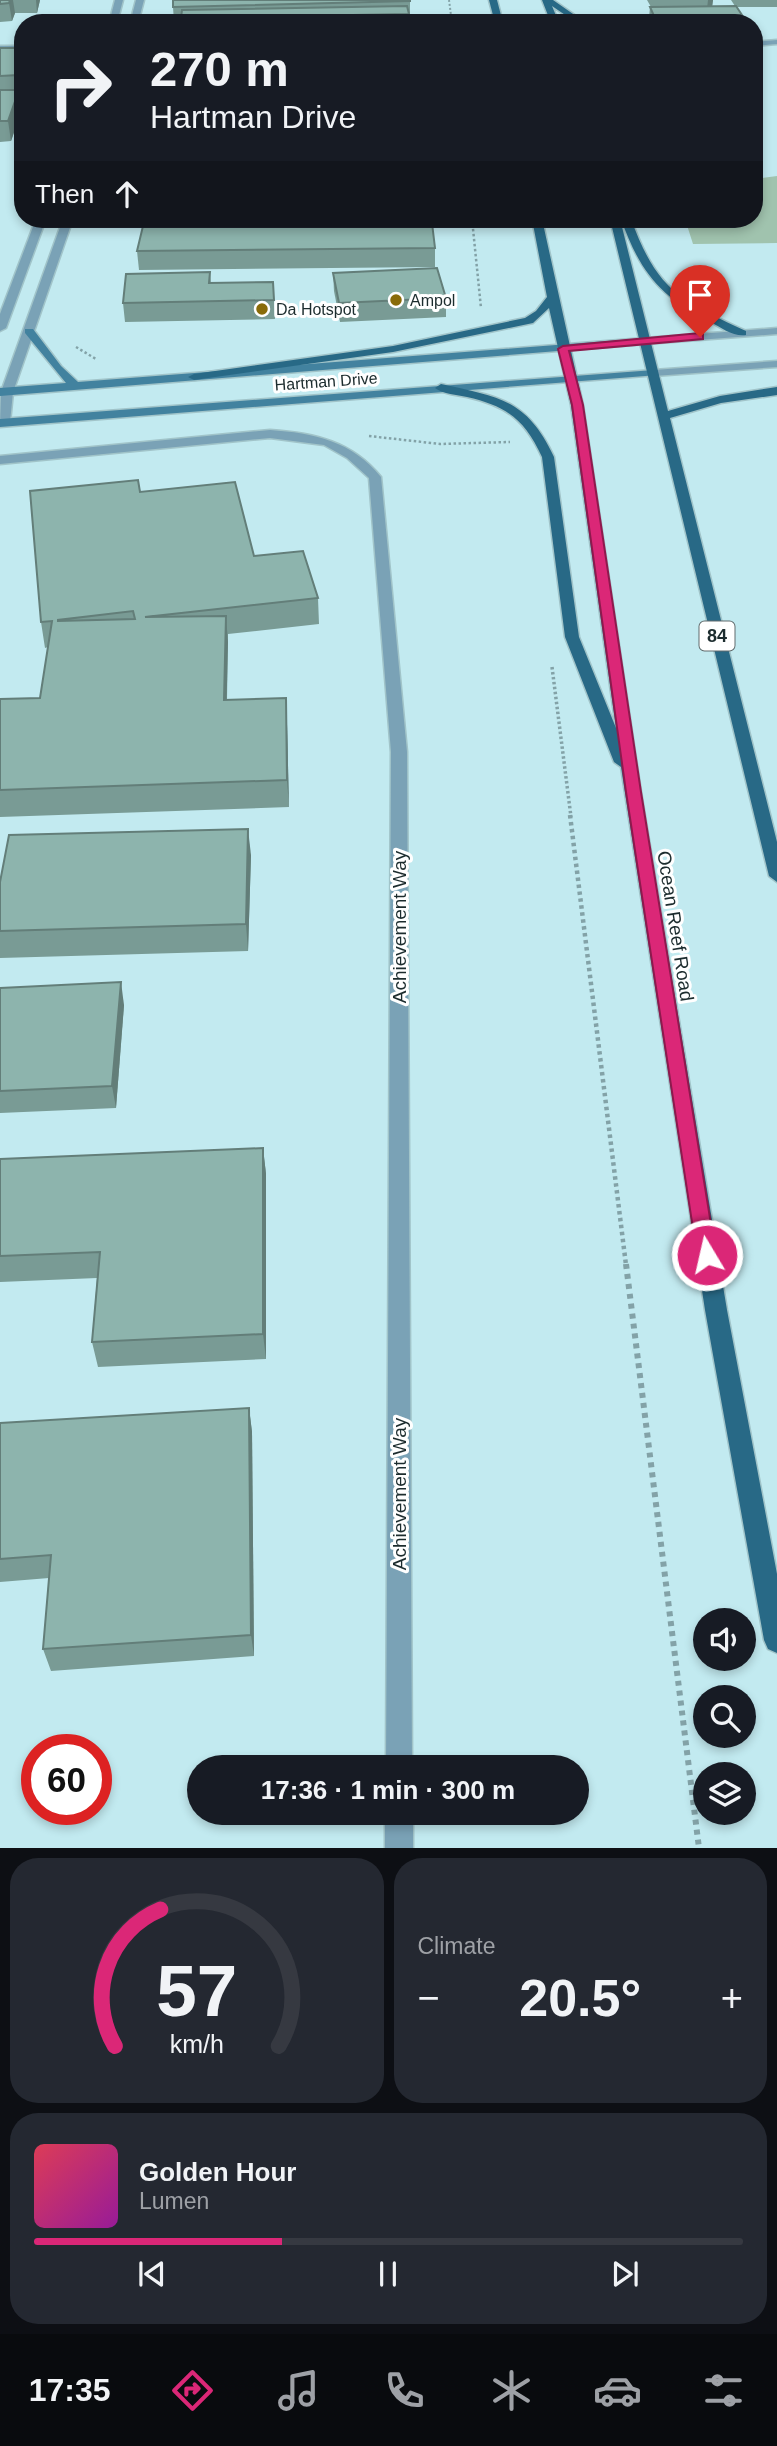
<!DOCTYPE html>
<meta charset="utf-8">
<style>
:root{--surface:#171b24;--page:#242831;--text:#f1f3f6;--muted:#9ea1a6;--line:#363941;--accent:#db2777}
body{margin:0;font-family:Arial,sans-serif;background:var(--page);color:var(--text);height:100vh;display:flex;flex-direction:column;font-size:26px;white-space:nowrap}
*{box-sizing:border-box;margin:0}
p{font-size:23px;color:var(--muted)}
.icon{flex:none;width:38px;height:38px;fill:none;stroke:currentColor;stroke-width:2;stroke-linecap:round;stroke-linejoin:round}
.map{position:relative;height:1848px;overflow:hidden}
.drawer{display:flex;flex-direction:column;gap:10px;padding:10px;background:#0d0f14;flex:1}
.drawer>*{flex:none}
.banner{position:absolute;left:14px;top:14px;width:749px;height:214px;border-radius:28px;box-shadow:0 4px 10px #0003;background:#171b24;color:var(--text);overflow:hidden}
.controls{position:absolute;left:693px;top:1608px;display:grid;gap:14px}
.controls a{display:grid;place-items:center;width:63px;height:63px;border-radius:50%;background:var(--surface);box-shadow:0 4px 10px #0003;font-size:35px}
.speed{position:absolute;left:21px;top:1734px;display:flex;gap:14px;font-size:35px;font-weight:700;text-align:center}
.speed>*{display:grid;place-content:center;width:91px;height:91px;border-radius:50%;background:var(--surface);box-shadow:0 4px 10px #0003;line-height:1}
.speed .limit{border:10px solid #d22;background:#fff;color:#111}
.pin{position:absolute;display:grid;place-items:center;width:60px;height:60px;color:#fff;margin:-72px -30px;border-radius:50% 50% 50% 0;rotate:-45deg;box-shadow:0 0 7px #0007}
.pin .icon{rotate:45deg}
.me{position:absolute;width:77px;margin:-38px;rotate:351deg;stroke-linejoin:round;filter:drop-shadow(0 0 5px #0008)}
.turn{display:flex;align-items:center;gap:24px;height:147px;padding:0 21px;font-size:32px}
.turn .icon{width:91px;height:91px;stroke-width:2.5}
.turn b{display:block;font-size:49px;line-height:60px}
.then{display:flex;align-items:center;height:66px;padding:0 21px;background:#0003;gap:14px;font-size:26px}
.big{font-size:52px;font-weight:700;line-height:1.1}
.drawer .widget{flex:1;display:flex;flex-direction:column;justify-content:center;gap:10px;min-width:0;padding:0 24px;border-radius:28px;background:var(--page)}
.drawer .dial{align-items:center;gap:0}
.dial svg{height:182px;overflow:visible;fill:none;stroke:var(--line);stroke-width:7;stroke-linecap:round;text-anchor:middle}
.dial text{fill:var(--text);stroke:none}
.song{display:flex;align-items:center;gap:21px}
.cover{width:84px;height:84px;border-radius:10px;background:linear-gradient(135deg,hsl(350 70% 55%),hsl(300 70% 35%))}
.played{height:7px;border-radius:4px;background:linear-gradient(90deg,var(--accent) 35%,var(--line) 35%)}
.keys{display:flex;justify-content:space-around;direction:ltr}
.heat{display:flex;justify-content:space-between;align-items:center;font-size:38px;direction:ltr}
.drawer .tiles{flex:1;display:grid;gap:10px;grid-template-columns:1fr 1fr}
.widget:last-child{grid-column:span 2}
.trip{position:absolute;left:187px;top:1755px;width:402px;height:70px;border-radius:35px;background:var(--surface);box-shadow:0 4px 10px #0003;font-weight:700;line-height:70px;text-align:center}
.tabs{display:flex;height:112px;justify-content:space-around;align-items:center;background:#090b0e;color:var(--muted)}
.tabs .icon{width:49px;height:49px}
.tabs .selected{color:var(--accent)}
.tabs b{font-size:32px;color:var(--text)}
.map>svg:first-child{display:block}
.green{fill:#a0c3ae}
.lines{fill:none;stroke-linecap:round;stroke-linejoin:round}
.minor-casing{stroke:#a1c4c9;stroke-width:3}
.tertiary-casing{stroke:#a1c4c9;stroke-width:3}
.secondary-casing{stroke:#a1c4c9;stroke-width:3}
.primary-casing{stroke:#a1c4c9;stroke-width:3}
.path-far4{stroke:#83a2a7;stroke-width:2;stroke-dasharray:2 2;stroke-linecap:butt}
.path-far3{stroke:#83a2a7;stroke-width:2.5;stroke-dasharray:2.5 2.5;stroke-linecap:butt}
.path-far2{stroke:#83a2a7;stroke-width:3.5;stroke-dasharray:2.5 2.5;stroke-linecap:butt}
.path-far1{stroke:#83a2a7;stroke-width:4.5;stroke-dasharray:3.5 3.5;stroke-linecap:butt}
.path{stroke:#83a2a7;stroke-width:6;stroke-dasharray:5 5;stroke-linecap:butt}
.minor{fill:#7aa2b6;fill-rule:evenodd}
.tertiary{fill:#7aa2b6;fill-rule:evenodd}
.secondary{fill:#42829f;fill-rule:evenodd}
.primary{fill:#286986;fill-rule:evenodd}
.wall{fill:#799b95}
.shaded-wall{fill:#637e79}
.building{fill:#8db4ad;stroke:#637e79;stroke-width:2;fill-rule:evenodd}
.route{fill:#db2777;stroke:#8e194d;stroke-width:2}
.poi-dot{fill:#896b09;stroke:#fff;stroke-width:2.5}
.labels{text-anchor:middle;stroke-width:6;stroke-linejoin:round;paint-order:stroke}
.far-poi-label{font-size:16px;fill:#1c2c2e;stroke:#fff;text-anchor:start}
.far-street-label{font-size:16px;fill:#1c2c2e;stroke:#fff}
.shield{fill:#fff;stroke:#606b6d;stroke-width:2}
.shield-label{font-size:18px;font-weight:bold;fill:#1c2c2e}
.street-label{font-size:19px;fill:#1c2c2e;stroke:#fff}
</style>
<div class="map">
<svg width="777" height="1848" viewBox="0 0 777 1848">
<rect width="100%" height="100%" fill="#c2eaf0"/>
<polygon class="green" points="777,176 777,243 693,244 685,219 754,219 754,179"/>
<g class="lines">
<g class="minor-casing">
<g id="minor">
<polygon points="777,40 777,44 754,46 754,42"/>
<rect x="0" y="46" width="23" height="4"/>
<path d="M270,430C314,433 352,441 381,477L407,752L412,1768H386L391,752L369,478L347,458L324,445L270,438L0,464V456Z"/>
<rect x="385" y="1813" width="28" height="35"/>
</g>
</g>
<g class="tertiary-casing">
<g id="tertiary">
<polygon points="115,0 123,0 117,23 109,23"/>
<polygon points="136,0 144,0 138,23 130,23"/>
<polygon points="36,219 46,219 6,328 0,331 0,314"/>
<polygon points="63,219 73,219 13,392 10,422 0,425 1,392"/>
<polygon points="777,328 777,334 645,344 639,341 645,338"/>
<polygon points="777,361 777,367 654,376 648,373 654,370"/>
</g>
</g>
<g class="secondary-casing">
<g id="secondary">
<polygon points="25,329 33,329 61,366 78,382 645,338 651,341 645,344 0,396 0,388 66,383 25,333"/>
<polygon points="654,370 658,371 658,375 0,427 0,419"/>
</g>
</g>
<g class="primary-casing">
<g id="primary">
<polygon points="489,0 497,0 503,23 495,23"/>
<polygon points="542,0 553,0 586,23 577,23 552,6 559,23 551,23"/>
<path d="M532,219H542L583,405L641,792L727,1310L777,1574V1653L768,1649L764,1640L705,1310L621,767L614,762L565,637L542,457C525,420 507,406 467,397C457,395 443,394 435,388L441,384C499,397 527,399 554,457L579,637L616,728L571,405L549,308L533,323L393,352L194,380L188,377L194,374L393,346L525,318L536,311L547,297Z"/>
<polygon points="610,219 620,219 668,411 720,396 777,387 777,395 721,403 670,418 777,842 777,882 769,876"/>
<path d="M621,219H631C657,290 679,300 746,331V335C734,337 721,328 711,322C660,297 640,272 621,219Z"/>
</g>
</g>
<polyline class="path-far4" points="449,0 452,23"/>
<g class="path-far3">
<polyline points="472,219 481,308"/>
<polyline points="76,347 96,359"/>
<polyline points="369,436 440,444 510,442"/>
</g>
<polyline class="path-far2" points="552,667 571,817"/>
<polyline class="path-far1" points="570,815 626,1265"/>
<polyline class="path" points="626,1264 699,1848"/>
<use href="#minor" class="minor"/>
<use href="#tertiary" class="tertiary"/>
<use href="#secondary" class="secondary"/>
<use href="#primary" class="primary"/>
</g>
<g class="wall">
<polygon points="0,0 40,0 37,13 15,13 12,21 0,22"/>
<polygon points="410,0 410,16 409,16 408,19 174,22 173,7"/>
<polygon points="647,0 713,0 712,7 735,6 731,0 777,0 777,7 736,7 742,15 740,23 651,23 649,18 650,7 651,7"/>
<polygon points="0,48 19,48 19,51 23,51 23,92 22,95 19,95 22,109 11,141 0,142"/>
<polygon points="155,219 266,219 155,221"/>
<polygon points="435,248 435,267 139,270 137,251"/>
<polygon points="210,272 211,283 273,282 275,319 125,322 123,303"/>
<polygon points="333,273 446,298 446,317 340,322 334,291"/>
<polygon points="140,492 254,556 318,598 319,624 228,634 227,700 287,724 289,807 0,817 0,699 40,698 48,647 45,648 41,622"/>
<polygon points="251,855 248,951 0,958 0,882"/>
<polygon points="0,988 124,1005 116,1108 0,1113"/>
<polygon points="263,1148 266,1174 266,1359 98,1367 92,1342 97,1278 0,1282 0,1159"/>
<polygon points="249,1408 252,1432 254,1656 51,1671 43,1649 49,1578 0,1582 0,1423"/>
</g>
<g class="shaded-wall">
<polygon points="10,0 13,0 15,13 12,21 9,3"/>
<polygon points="36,0 40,0 37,13"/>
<polygon points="708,0 713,0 712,7 707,9"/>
<polygon points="23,64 23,92 22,95 19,75"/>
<polygon points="19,90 22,109 11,141 8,121"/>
<polygon points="226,616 228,642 226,726 224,700"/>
<polygon points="286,698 287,724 289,807 287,780"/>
<polygon points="248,829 251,855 248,951 246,924"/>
<polygon points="121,982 124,1005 116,1108 112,1086"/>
<polygon points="263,1148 266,1174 266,1359 263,1334"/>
<polygon points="249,1408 252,1432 254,1656 251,1635"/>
</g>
<g class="building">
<polygon points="0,0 10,0 9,3 0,4"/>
<polygon points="173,0 410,0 410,1 173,7"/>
<polygon points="407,6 409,14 181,18 182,10"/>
<polygon points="736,6 742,15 654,16 650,7"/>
<polygon points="409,19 410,23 179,23 179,22"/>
<polygon points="0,48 19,48 17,51 23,51 23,64 19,75 0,76"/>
<polygon points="0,90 19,90 8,121 0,121"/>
<polygon points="432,223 435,248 137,251 143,226"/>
<polygon points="437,268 446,298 339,303 333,273"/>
<polygon points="210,272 209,283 273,282 274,300 123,303 126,274"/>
<path d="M138,480L140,492L235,482L254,556L303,551L318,598L145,617L226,616L224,700L286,698L287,780L0,790V699L40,698L52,621L41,622L30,491ZM133,611L135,619L58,621V620Z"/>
<polygon points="248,829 246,924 0,931 0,882 9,835"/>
<polygon points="121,982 112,1086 0,1091 0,988"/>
<polygon points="263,1148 263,1334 92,1342 100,1252 0,1256 0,1159"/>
<polygon points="249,1408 251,1635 43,1649 51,1555 0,1559 0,1423"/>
</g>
<polygon class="route" points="700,333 703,334 703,339 569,351 583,405 641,792 716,1255 714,1261 707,1263 700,1261 697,1255 626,792 572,405 558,349 563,346"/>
<g class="poi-dot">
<circle cx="396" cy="300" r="7"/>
<circle cx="262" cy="309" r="7"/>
</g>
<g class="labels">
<g class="far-poi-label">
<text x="410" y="306">Ampol</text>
<text x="276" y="315">Da Hotspot</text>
</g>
<g class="far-street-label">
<text transform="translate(326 381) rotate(-4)" y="6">Hartman Drive</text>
</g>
<rect class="shield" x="699.5" y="621.5" width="35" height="29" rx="5"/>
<g class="shield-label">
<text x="717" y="642">84</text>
</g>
<g class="street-label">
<text transform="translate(676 926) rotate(81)" y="7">Ocean Reef Road</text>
<text transform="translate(399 927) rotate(-90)" y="7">Achievement Way</text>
<text transform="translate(399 1494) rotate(-90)" y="7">Achievement Way</text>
</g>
</g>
</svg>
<div class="controls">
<a><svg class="icon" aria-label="sound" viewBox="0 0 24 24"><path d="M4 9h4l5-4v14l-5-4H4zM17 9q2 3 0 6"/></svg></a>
<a><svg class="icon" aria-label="search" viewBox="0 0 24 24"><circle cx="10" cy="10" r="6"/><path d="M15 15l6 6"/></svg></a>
<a><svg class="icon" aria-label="layers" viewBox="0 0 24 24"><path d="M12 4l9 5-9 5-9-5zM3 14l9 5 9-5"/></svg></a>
</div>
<div class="speed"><div class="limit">60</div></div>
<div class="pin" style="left:700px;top:337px;background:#d93025"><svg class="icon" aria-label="arrive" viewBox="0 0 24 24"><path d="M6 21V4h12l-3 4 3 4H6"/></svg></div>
<svg class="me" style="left:707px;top:1255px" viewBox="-20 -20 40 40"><circle r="17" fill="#db2777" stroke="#fff" stroke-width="3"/><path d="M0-11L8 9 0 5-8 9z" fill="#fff"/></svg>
<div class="trip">17:36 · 1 min · 300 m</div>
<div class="banner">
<div class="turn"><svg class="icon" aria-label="right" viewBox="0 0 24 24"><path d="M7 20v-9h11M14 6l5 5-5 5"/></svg><div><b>270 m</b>Hartman Drive</div></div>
<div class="then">Then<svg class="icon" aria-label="ahead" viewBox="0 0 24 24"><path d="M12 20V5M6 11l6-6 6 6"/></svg></div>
</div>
</div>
<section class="drawer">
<div class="tiles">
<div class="widget dial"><svg viewBox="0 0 100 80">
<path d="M14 69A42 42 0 1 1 86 69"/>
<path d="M14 69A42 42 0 0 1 34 9" stroke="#db2777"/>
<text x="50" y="56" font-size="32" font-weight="700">57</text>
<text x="50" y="72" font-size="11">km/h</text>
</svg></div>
<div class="widget"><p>Climate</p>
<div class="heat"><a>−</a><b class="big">20.5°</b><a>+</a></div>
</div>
<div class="widget">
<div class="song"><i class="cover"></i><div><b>Golden Hour</b><p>Lumen</p></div></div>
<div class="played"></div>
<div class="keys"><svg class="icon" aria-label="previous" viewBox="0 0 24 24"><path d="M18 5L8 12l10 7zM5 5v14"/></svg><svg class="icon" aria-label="pause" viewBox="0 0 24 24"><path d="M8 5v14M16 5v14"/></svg><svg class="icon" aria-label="next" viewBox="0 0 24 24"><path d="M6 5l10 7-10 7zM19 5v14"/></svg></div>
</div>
</div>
</section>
<nav class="tabs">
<b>17:35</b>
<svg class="icon selected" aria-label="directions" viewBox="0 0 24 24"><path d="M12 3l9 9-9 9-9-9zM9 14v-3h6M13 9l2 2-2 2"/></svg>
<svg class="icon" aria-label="music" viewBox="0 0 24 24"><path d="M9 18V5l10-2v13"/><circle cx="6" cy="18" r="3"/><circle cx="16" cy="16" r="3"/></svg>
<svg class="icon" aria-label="phone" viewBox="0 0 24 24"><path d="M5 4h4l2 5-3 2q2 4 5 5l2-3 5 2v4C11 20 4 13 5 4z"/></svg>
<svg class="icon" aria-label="climate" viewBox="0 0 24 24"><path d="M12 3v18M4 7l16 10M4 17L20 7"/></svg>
<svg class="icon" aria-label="car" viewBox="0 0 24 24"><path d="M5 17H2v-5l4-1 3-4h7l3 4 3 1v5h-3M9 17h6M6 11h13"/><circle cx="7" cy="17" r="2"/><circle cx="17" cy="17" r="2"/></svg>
<svg class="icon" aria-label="filters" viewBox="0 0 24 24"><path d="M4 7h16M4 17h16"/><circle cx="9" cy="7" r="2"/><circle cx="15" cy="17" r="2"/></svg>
</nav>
